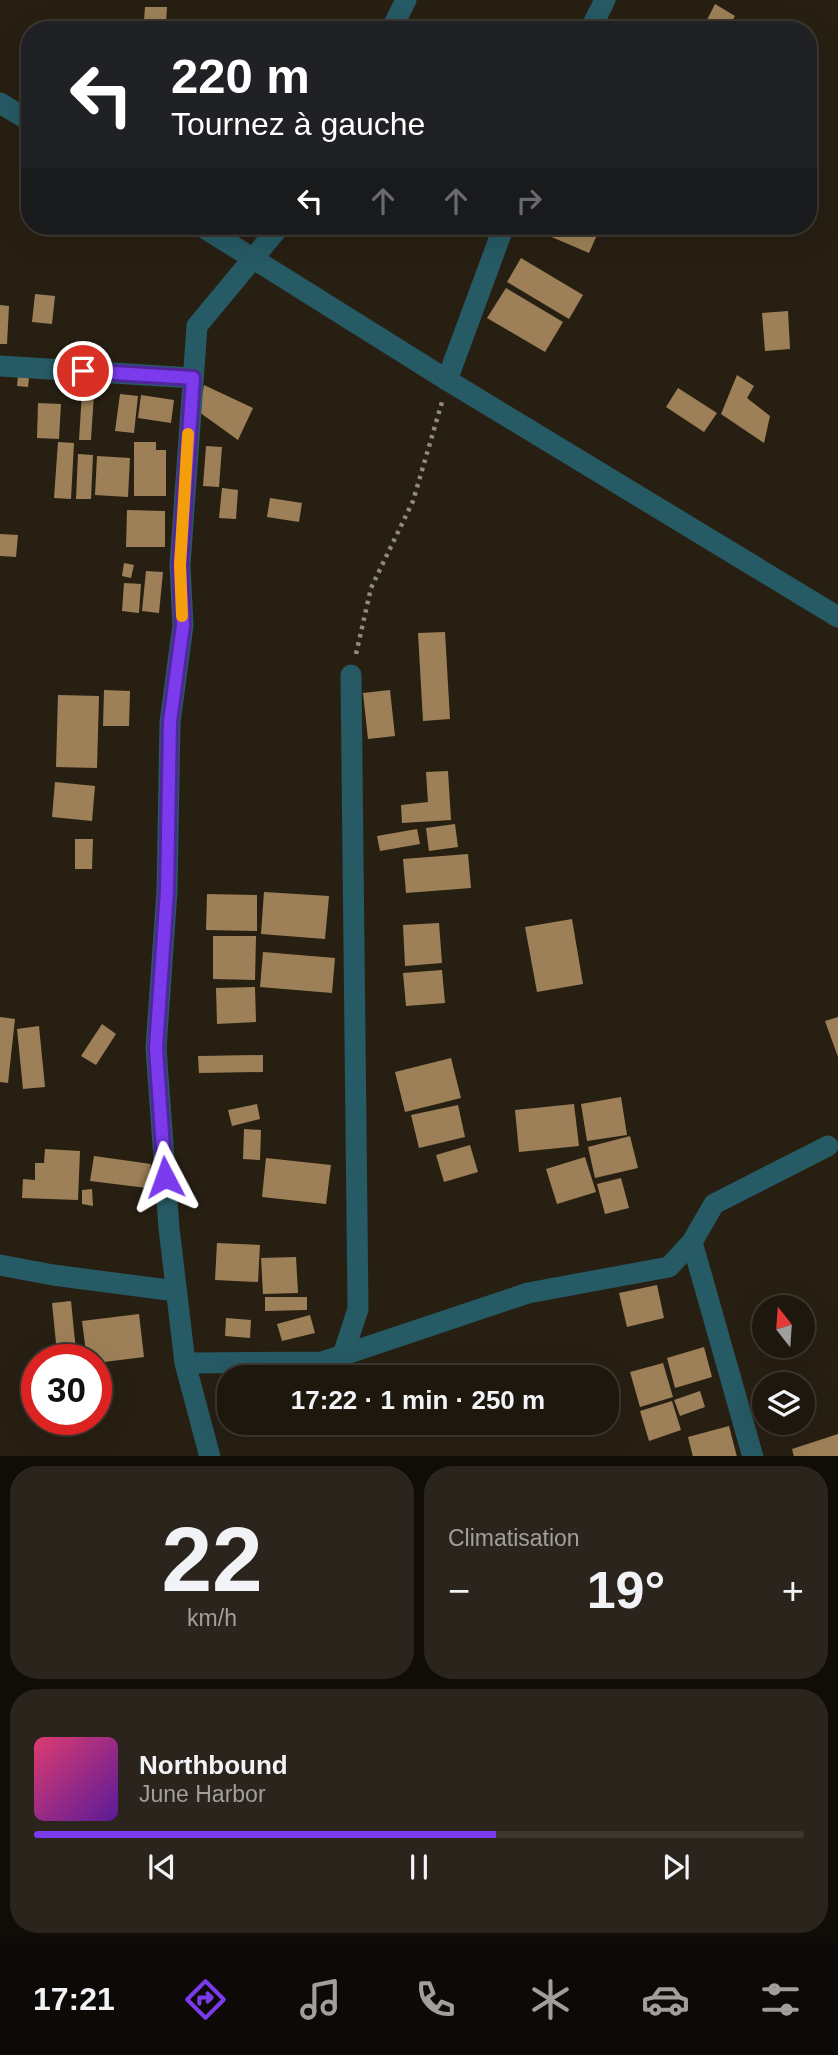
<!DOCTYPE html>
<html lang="fr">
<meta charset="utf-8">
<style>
:root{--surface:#1e170e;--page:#2b241c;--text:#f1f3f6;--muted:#a19f9e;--line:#3c362e;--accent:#7c3aed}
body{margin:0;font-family:Arial,sans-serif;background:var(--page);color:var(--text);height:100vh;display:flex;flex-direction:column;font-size:26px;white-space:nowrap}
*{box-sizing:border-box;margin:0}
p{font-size:23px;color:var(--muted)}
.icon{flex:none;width:38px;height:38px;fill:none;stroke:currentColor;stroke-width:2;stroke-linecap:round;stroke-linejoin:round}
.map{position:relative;height:1456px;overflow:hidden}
.details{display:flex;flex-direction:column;gap:10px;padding:10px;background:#100d08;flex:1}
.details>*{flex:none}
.hud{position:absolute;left:21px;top:21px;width:796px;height:214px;border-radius:28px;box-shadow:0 7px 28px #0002,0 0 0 2px var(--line);background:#202124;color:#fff;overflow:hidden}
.needle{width:46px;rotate:343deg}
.buttons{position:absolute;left:752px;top:1295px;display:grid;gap:14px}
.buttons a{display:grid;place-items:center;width:63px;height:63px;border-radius:50%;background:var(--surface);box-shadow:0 7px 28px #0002,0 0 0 2px var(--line);font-size:35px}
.speed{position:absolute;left:21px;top:1344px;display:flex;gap:14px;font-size:35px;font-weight:700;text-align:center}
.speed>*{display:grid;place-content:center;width:91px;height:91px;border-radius:50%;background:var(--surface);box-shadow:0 7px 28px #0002,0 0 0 2px var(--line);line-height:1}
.speed .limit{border:10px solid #d22;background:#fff;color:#111}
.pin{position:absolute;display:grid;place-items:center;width:60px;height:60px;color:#fff;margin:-30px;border:4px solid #fff;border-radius:50%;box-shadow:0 2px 7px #0007}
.me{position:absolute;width:77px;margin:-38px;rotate:356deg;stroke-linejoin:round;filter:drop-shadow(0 0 5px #0008)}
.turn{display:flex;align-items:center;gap:24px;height:147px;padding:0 35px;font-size:32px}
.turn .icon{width:91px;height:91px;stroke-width:2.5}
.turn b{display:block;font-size:49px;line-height:60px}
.lanes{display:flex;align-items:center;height:66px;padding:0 35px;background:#0003;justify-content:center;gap:35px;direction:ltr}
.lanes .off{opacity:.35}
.big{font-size:52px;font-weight:600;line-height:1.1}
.details .card{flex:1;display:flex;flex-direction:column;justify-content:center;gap:10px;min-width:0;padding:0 24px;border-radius:28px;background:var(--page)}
.details .dial{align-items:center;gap:0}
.dial b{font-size:91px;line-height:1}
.song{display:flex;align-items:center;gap:21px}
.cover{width:84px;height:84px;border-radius:10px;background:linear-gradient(135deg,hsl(340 70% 55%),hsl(270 70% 35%))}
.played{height:7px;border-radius:4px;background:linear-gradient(90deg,var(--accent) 60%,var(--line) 60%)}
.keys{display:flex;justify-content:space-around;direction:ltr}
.heat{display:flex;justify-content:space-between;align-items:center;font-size:38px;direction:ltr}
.details .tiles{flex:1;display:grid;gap:10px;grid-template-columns:1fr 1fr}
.card:last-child{grid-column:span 2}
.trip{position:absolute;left:217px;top:1365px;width:402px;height:70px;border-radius:28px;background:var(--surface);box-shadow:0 7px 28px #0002,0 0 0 2px var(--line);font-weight:600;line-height:70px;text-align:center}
.tab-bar{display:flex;height:112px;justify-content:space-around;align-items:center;background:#0c0906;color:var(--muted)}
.tab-bar .icon{width:49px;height:49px}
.tab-bar .active{color:var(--accent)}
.tab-bar b{font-size:32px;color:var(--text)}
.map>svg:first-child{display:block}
.building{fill:#9d8057}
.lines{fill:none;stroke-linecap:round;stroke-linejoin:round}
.path{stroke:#928a80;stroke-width:4.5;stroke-dasharray:3.5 5;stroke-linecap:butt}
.minor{stroke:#265a64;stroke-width:21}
.route-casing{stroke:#51269a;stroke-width:18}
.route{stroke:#7c3aed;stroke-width:12}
.slow{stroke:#f59e0b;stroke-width:12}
</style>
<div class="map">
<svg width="838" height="1457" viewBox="0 0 838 1457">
<rect width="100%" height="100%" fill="#281f13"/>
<g class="building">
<polygon points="715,4 735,16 727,30 702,30"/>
<polygon points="145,7 167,7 166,23 144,21"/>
<polygon points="146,25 184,26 184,30 146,30"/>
<polygon points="526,226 601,226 589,253"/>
<polygon points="521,258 583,295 569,319 507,282"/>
<polygon points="506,288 563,322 545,352 487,318"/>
<polygon points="35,294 55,296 52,324 32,322"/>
<polygon points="0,305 9,306 7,344 0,344"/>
<polygon points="788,311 790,349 765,351 762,313"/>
<polygon points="737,375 754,386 747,398 770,416 764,443 721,414"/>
<polygon points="18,376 29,378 28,387 17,386"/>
<polygon points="204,385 253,408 238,440 199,412"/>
<polygon points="678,388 717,413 704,432 666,407"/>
<polygon points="82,392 94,393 91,440 79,440"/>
<polygon points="120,394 138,396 134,433 115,431"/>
<polygon points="141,395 174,400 171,423 138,418"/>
<polygon points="38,403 61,404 59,439 37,438"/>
<polygon points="58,442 74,443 71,499 54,498"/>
<polygon points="134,442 156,442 156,450 166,450 166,496 134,496"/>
<polygon points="206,446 222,447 219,487 203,486"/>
<polygon points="78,454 93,455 91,499 76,499"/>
<polygon points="97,456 130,458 128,497 95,495"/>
<polygon points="222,488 238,490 236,519 219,518"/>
<polygon points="270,498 302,503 299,522 267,517"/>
<polygon points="127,510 165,511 165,547 126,547"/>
<polygon points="0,534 18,535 16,557 0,556"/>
<polygon points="124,563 134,565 131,578 122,576"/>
<polygon points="146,571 163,572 159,613 142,611"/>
<polygon points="124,583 141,584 139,613 122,611"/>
<polygon points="445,632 450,719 423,721 418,633"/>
<polygon points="104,690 130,691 129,726 103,726"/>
<polygon points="390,690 395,736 368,739 363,693"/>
<polygon points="58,695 99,696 97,768 56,767"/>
<polygon points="448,771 451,820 402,823 401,805 428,802 426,772"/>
<polygon points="55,782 95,786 92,821 52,817"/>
<polygon points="455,824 458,847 429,851 426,828"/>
<polygon points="417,829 420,844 380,851 377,836"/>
<polygon points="75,839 93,839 92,869 75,869"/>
<polygon points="468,854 471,888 406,893 403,859"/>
<polygon points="264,892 329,896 325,939 261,934"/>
<polygon points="207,894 257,895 257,931 206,930"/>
<polygon points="572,919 583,984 537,992 525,927"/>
<polygon points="439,923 442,963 405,966 403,925"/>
<polygon points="213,936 256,936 255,980 213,979"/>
<polygon points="263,952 335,958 332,993 260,987"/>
<polygon points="442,970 445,1003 406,1006 403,973"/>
<polygon points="255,987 256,1022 217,1024 216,988"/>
<polygon points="0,1017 15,1019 8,1083 0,1082"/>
<polygon points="838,1017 838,1057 825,1021"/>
<polygon points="102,1024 116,1034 96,1065 81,1056"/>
<polygon points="39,1026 45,1087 23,1089 17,1029"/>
<polygon points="263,1055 263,1072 199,1073 198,1056"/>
<polygon points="451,1058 461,1098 405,1112 395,1072"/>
<polygon points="621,1097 627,1135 587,1141 581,1104"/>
<polygon points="257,1104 260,1119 232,1126 228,1110"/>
<polygon points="574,1104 579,1146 519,1152 515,1110"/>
<polygon points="458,1105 465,1137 419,1148 411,1115"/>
<polygon points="244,1129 261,1130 260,1160 243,1159"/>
<polygon points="630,1136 638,1168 595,1178 588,1147"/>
<polygon points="470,1145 478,1172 444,1182 436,1155"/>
<polygon points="45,1149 80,1151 78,1200 22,1198 23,1179 35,1180 35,1163 44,1163"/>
<polygon points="94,1156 151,1164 147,1188 90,1181"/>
<polygon points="585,1157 596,1192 557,1204 546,1169"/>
<polygon points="266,1158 331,1165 326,1204 262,1197"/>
<polygon points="621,1178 629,1208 605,1214 597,1184"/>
<polygon points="92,1189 93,1206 82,1204 82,1190"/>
<polygon points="217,1243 260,1245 258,1282 215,1280"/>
<polygon points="296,1257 298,1293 263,1294 261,1258"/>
<polygon points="657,1285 664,1318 627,1327 619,1293"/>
<polygon points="265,1297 307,1297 307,1310 265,1311"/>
<polygon points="71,1301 76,1351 57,1353 52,1303"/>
<polygon points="139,1314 144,1357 96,1363 96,1360 87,1360 82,1321"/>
<polygon points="310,1315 315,1333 282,1341 277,1324"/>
<polygon points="226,1318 251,1320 250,1338 225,1336"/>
<polygon points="704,1347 712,1377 675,1388 667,1358"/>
<polygon points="663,1363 673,1397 640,1407 630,1372"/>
<polygon points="700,1391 705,1407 680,1416 674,1400"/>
<polygon points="672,1401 681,1430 649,1441 640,1411"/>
<polygon points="729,1426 737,1457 693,1457 688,1437"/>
<polygon points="838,1434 838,1457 794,1457 792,1449"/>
</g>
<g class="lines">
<polyline class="path" points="356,654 371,588 413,501 442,402"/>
<g class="minor">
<polyline points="391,30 406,0"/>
<polyline points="590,30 605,0"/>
<polyline points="0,103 30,121"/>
<polyline points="201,226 447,380 838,617"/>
<polyline points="0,366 193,378"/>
<polyline points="447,380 504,226"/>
<polyline points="692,1242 753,1457"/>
<polyline points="0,1265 53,1275 176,1291"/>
<polyline points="343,1355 528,1293 669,1267 692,1242 714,1204 828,1146"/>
<polyline points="185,1363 322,1362 343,1355 358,1309 351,675"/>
<polyline points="210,1457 185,1363 169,1228 156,1048 167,891 170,722 183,625 180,565 197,326 280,226"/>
</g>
</g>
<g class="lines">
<g class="route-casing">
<polyline id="route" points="83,371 193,378 180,565 183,625 170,722 167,891 156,1048 165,1177"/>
</g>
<use href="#route" class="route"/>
<polyline class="slow" points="182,616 180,565 188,434"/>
</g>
</svg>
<div class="buttons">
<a><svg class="needle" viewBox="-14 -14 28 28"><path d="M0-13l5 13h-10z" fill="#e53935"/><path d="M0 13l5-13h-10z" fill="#a19f9e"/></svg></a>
<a><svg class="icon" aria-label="layers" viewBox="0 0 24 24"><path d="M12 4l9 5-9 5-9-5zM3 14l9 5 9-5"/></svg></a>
</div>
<div class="speed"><div class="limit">30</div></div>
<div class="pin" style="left:83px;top:371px;background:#d93025"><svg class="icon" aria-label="arrive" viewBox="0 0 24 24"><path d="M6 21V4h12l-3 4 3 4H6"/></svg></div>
<svg class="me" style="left:165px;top:1177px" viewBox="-20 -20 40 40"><path d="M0-17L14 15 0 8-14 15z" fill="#7c3aed" stroke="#fff" stroke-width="4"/></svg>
<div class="trip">17:22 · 1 min · 250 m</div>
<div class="hud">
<div class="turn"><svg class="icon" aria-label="left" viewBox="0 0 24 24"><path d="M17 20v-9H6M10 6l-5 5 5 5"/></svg><div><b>220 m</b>Tournez à gauche</div></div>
<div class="lanes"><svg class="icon" aria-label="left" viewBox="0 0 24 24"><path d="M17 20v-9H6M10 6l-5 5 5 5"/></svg><svg class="icon off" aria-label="ahead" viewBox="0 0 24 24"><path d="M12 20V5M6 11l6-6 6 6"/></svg><svg class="icon off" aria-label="ahead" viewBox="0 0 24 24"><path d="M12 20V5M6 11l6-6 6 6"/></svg><svg class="icon off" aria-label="right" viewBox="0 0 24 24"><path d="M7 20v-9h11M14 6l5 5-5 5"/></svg></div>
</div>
</div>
<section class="details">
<div class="tiles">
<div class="card dial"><b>22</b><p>km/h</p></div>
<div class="card"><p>Climatisation</p>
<div class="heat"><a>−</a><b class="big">19°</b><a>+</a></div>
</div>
<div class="card">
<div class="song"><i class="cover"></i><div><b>Northbound</b><p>June Harbor</p></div></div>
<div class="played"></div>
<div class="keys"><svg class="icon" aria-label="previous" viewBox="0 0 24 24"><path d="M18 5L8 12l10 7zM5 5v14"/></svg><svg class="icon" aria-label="pause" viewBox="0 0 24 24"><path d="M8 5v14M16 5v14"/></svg><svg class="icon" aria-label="next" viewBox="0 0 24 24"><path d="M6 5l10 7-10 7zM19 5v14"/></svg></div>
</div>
</div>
</section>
<nav class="tab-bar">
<b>17:21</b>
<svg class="icon active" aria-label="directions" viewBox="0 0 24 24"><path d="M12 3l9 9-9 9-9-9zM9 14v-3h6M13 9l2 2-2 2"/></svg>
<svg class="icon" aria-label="music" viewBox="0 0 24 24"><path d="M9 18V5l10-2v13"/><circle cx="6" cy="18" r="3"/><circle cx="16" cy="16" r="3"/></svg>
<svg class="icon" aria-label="phone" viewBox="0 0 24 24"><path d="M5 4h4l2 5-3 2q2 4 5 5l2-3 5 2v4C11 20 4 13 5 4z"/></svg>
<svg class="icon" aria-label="climate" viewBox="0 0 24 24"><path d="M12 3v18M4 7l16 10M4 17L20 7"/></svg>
<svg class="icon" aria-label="car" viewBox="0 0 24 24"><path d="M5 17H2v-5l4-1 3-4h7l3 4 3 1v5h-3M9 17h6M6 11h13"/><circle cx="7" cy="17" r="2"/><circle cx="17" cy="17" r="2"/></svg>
<svg class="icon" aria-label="filters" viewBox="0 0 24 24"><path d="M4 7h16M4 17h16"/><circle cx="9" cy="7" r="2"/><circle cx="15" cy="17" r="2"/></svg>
</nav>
